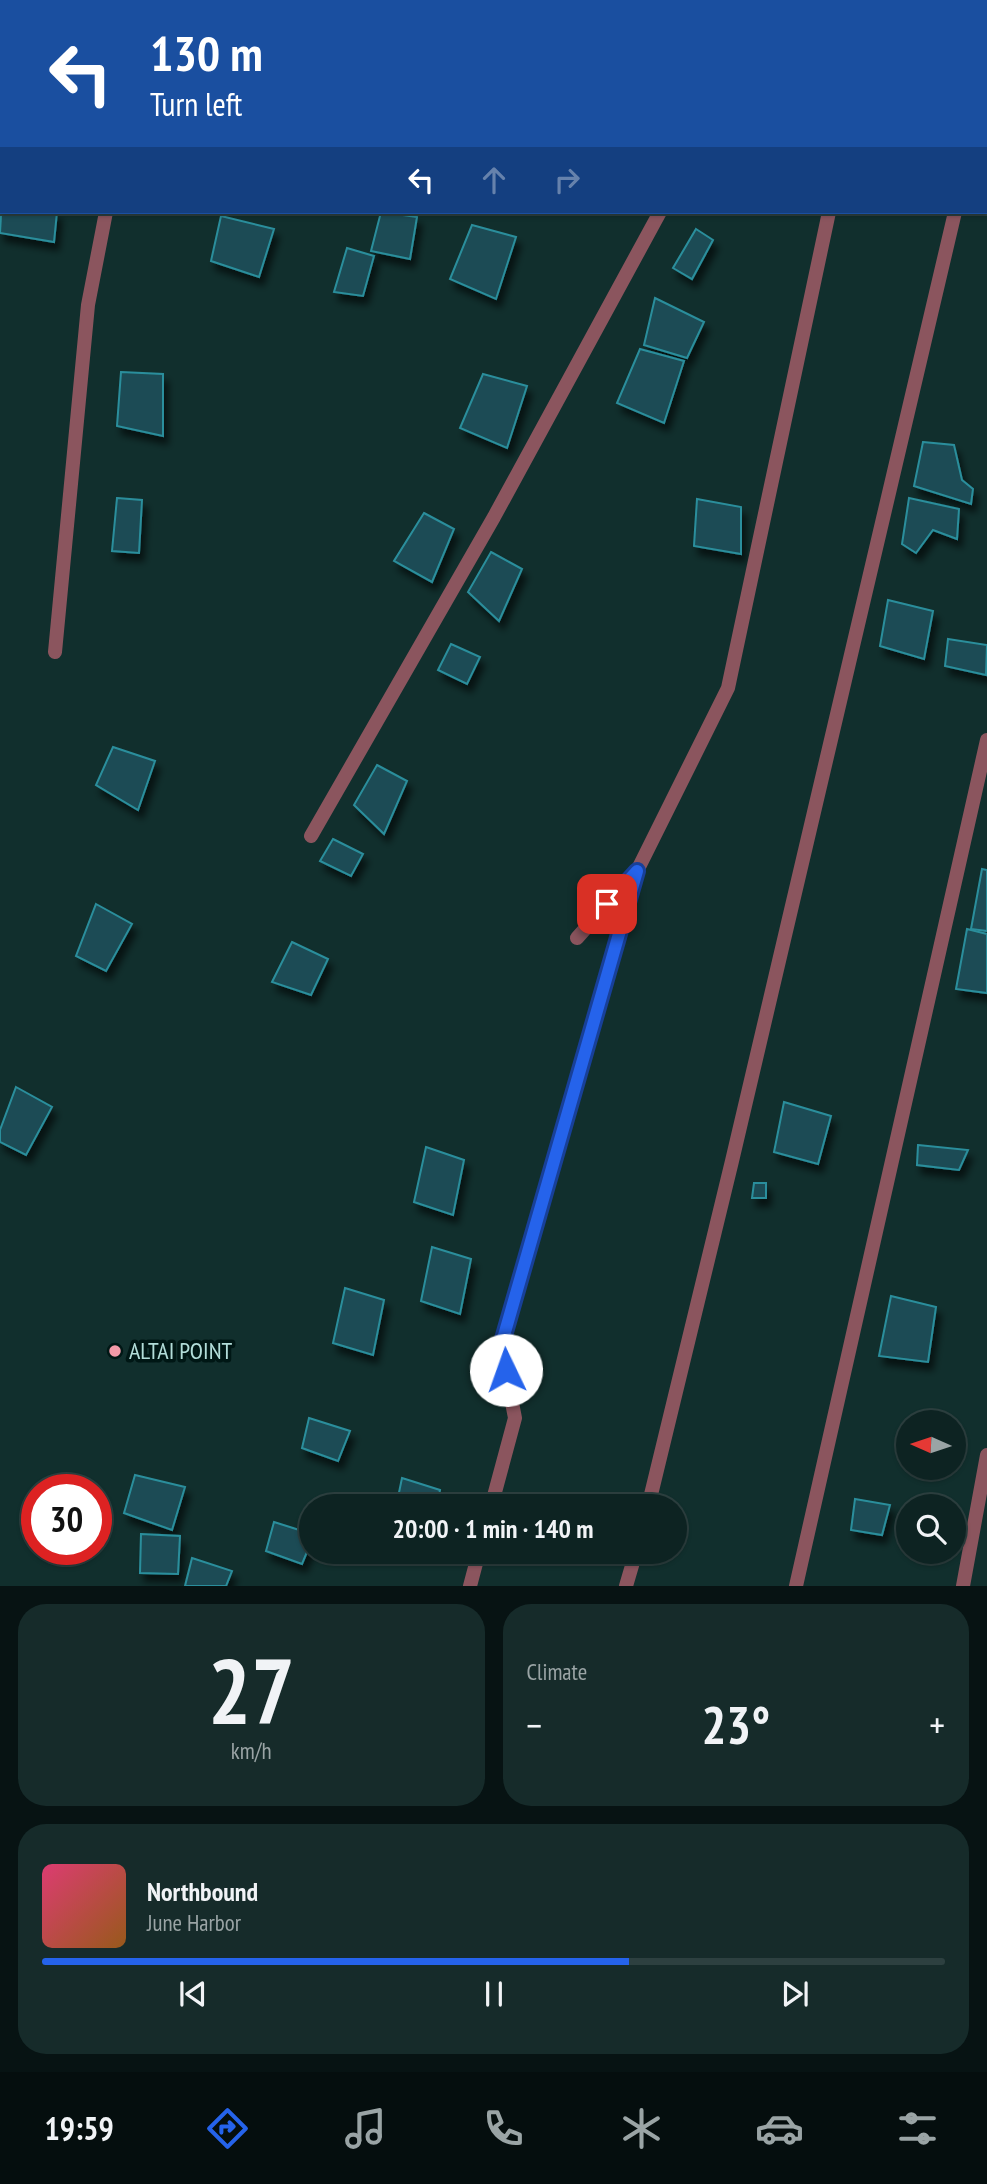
<!DOCTYPE html>
<meta charset="utf-8">
<style>
:root{--surface:#0d2322;--page:#162b2a;--text:#f1f3f6;--muted:#9aa4a5;--line:#2d4040;--accent:#2563eb}
body{margin:0;font-family:"PT Sans Narrow",sans-serif;background:var(--page);color:var(--text);height:100vh;display:flex;flex-direction:column;font-size:26px;white-space:nowrap}
*{box-sizing:border-box;margin:0}
p{font-size:23px;color:var(--muted)}
.icon{flex:none;width:38px;height:38px;fill:none;stroke:currentColor;stroke-width:2;stroke-linecap:round;stroke-linejoin:round}
.map{position:relative;height:1586px;overflow:hidden}
.sheet{display:flex;flex-direction:column;gap:18px;padding:18px;background:#071313;flex:1}
.sheet>*{flex:none}
.guide{position:absolute;left:0px;top:0px;width:987px;height:214px;box-shadow:0 2px 5px #0004,0 0 0 2px var(--line);background:#1a4fa0;color:#fff;overflow:hidden}
.needle{width:46px;rotate:273deg}
.controls{position:absolute;left:896px;top:1410px;display:grid;gap:14px}
.controls a{display:grid;place-items:center;width:70px;height:70px;border-radius:50%;background:var(--surface);box-shadow:0 2px 5px #0004,0 0 0 2px var(--line);font-size:35px}
.speed{position:absolute;left:21px;top:1474px;display:flex;gap:14px;font-size:35px;font-weight:700;text-align:center}
.speed>*{display:grid;place-content:center;width:91px;height:91px;border-radius:50%;background:var(--surface);box-shadow:0 2px 5px #0004,0 0 0 2px var(--line);line-height:1}
.speed .limit{border:10px solid #d22;background:#fff;color:#111}
.pin{position:absolute;display:grid;place-items:center;width:60px;height:60px;color:#fff;margin:-30px;border-radius:14px;box-shadow:0 4px 10px #0006}
.me{position:absolute;width:77px;margin:-38px;rotate:357deg;stroke-linejoin:round;filter:drop-shadow(0 0 5px #0008)}
.turn{display:flex;align-items:center;gap:24px;height:147px;padding:0 35px;font-size:32px}
.turn .icon{width:91px;height:91px;stroke-width:2.5}
.turn b{display:block;font-size:49px;line-height:60px}
.lanes{display:flex;align-items:center;height:66px;padding:0 35px;background:#0003;justify-content:center;gap:35px;direction:ltr}
.lanes .off{opacity:.35}
.big{font-size:52px;font-weight:700;line-height:1.1}
.sheet .widget{flex:1;display:flex;flex-direction:column;justify-content:center;gap:10px;min-width:0;padding:0 24px;border-radius:28px;background:var(--page)}
.sheet .dial{align-items:center;gap:0}
.dial b{font-size:91px;line-height:1}
.song{display:flex;align-items:center;gap:21px}
.cover{width:84px;height:84px;border-radius:10px;background:linear-gradient(135deg,hsl(340 70% 55%),hsl(30 70% 35%))}
.played{height:7px;border-radius:4px;background:linear-gradient(90deg,var(--accent) 65%,var(--line) 65%)}
.keys{display:flex;justify-content:space-around;direction:ltr}
.heat{display:flex;justify-content:space-between;align-items:center;font-size:38px;direction:ltr}
.sheet .tiles{flex:1;display:grid;gap:18px;grid-template-columns:1fr 1fr}
.widget:last-child{grid-column:span 2}
.trip{position:absolute;left:299px;top:1494px;width:388px;height:70px;border-radius:35px;background:var(--surface);box-shadow:0 2px 5px #0004,0 0 0 2px var(--line);font-weight:700;line-height:70px;text-align:center}
.dock{display:flex;height:112px;justify-content:space-around;align-items:center;background:#050e0e;color:var(--muted)}
.dock .icon{width:49px;height:49px}
.dock .current{color:var(--accent)}
.dock b{font-size:32px;color:var(--text)}
.map>svg:first-child{display:block}
.building{fill:#1b4c54;stroke:#2c8e9c;stroke-width:2;filter:url(#shadow)}
.lines{fill:none;stroke-linecap:round;stroke-linejoin:round}
.minor{stroke:#8b555e;stroke-width:14}
.route-casing{stroke:#184099;stroke-width:18}
.route{stroke:#2563eb;stroke-width:12}
.poi-dot{fill:#f39aa8;stroke:#001715;stroke-width:2.5}
.labels{text-anchor:middle;stroke-width:7;stroke-linejoin:round;paint-order:stroke}
.poi-label{font-size:24px;fill:#b2ddd9;stroke:#001715;text-anchor:start}
</style>
<div class="map">
<svg width="987" height="1586" viewBox="0 0 987 1586">
<defs>
<filter id="shadow"><feDropShadow dx="4.5" dy="8" stdDeviation="3.5" flood-color="#0009"/></filter>
</defs>
<rect width="100%" height="100%" fill="#112f2d"/>
<g class="building">
<polygon points="2,197 2,212 57,212 54,242 0,233"/>
<polygon points="381,212 417,217 410,259 371,251"/>
<polygon points="221,216 274,229 259,277 211,261"/>
<polygon points="472,225 516,237 496,299 450,279"/>
<polygon points="696,229 713,240 692,279 673,268"/>
<polygon points="347,248 374,256 363,296 334,292"/>
<polygon points="655,298 704,322 687,358 644,345"/>
<polygon points="640,349 684,361 664,423 617,403"/>
<polygon points="121,372 163,374 163,436 117,426"/>
<polygon points="483,374 527,386 507,448 460,428"/>
<polygon points="923,442 954,445 962,480 973,489 971,504 914,486"/>
<polygon points="117,498 142,500 139,553 112,551"/>
<polygon points="909,498 959,509 957,539 933,530 916,553 902,544"/>
<polygon points="697,499 741,507 741,554 694,546"/>
<polygon points="424,513 454,529 432,582 394,561"/>
<polygon points="491,552 522,569 499,621 468,592"/>
<polygon points="888,600 933,611 924,659 880,646"/>
<polygon points="948,639 987,645 986,675 945,666"/>
<polygon points="451,644 480,657 467,684 438,670"/>
<polygon points="113,747 155,761 138,810 96,785"/>
<polygon points="377,765 407,781 384,834 354,805"/>
<polygon points="333,839 363,854 351,876 320,861"/>
<polygon points="982,869 987,870 987,931 971,929"/>
<polygon points="96,904 132,924 106,971 76,956"/>
<polygon points="967,929 987,934 987,993 956,989"/>
<polygon points="292,942 328,959 311,995 272,982"/>
<polygon points="16,1087 52,1107 26,1155 0,1142 0,1130"/>
<polygon points="784,1102 831,1116 818,1164 774,1152"/>
<polygon points="918,1145 968,1150 959,1170 917,1165"/>
<polygon points="426,1147 464,1160 453,1215 414,1202"/>
<polygon points="754,1183 766,1183 766,1198 752,1198"/>
<polygon points="432,1247 471,1259 460,1314 421,1301"/>
<polygon points="345,1288 384,1300 373,1355 333,1343"/>
<polygon points="891,1296 936,1307 928,1362 879,1356"/>
<polygon points="309,1418 350,1431 338,1461 302,1448"/>
<polygon points="135,1475 185,1487 172,1530 124,1513"/>
<polygon points="402,1478 440,1490 437,1507 396,1507"/>
<polygon points="855,1499 890,1505 882,1535 851,1530"/>
<polygon points="274,1522 312,1534 312,1540 302,1564 266,1551"/>
<polygon points="141,1534 180,1536 178,1574 140,1573"/>
<polygon points="192,1558 232,1571 226,1586 185,1586"/>
</g>
<g class="lines">
<g class="minor">
<polyline points="146,2 146,0"/>
<polyline points="340,2 340,0"/>
<polyline points="571,2 571,0"/>
<polyline points="874,2 875,0"/>
<polyline points="0,35 2,35"/>
<polyline points="985,172 987,172"/>
<polyline points="55,652 88,305 106,212"/>
<polyline points="311,836 494,517 660,212"/>
<polyline points="577,938 634,874"/>
<polyline points="491,1507 515,1418 501,1346 637,871 728,688 829,212"/>
<polyline points="648,1507 732,1161 955,212"/>
<polyline points="470,1586 479,1552"/>
<polyline points="626,1586 636,1552"/>
<polyline points="796,1586 987,740"/>
<polyline points="963,1586 987,1455"/>
</g>
</g>
<g class="lines">
<g class="route-casing">
<polyline id="route" points="506,1370 501,1346 637,871 607,904"/>
</g>
<use href="#route" class="route"/>
</g>
<circle class="poi-dot" cx="115" cy="1351" r="7"/>
<g class="labels">
<g class="poi-label">
<text x="129" y="1359">ALTAI POINT</text>
</g>
</g>
</svg>
<div class="controls">
<a><svg class="needle" viewBox="-14 -14 28 28"><path d="M0-13l5 13h-10z" fill="#e53935"/><path d="M0 13l5-13h-10z" fill="#9aa4a5"/></svg></a>
<a><svg class="icon" aria-label="search" viewBox="0 0 24 24"><circle cx="10" cy="10" r="6"/><path d="M15 15l6 6"/></svg></a>
</div>
<div class="speed"><div class="limit">30</div></div>
<div class="pin" style="left:607px;top:904px;background:#d93025"><svg class="icon" aria-label="arrive" viewBox="0 0 24 24"><path d="M6 21V4h12l-3 4 3 4H6"/></svg></div>
<svg class="me" style="left:506px;top:1370px" viewBox="-20 -20 40 40"><circle r="19" fill="#fff"/><path d="M0-13L10 11 0 6-10 11z" fill="#2563eb"/></svg>
<div class="trip">20:00 · 1 min · 140 m</div>
<div class="guide">
<div class="turn"><svg class="icon" aria-label="left" viewBox="0 0 24 24"><path d="M17 20v-9H6M10 6l-5 5 5 5"/></svg><div><b>130 m</b>Turn left</div></div>
<div class="lanes"><svg class="icon" aria-label="left" viewBox="0 0 24 24"><path d="M17 20v-9H6M10 6l-5 5 5 5"/></svg><svg class="icon off" aria-label="ahead" viewBox="0 0 24 24"><path d="M12 20V5M6 11l6-6 6 6"/></svg><svg class="icon off" aria-label="right" viewBox="0 0 24 24"><path d="M7 20v-9h11M14 6l5 5-5 5"/></svg></div>
</div>
</div>
<section class="sheet">
<div class="tiles">
<div class="widget dial"><b>27</b><p>km/h</p></div>
<div class="widget"><p>Climate</p>
<div class="heat"><a>−</a><b class="big">23°</b><a>+</a></div>
</div>
<div class="widget">
<div class="song"><i class="cover"></i><div><b>Northbound</b><p>June Harbor</p></div></div>
<div class="played"></div>
<div class="keys"><svg class="icon" aria-label="previous" viewBox="0 0 24 24"><path d="M18 5L8 12l10 7zM5 5v14"/></svg><svg class="icon" aria-label="pause" viewBox="0 0 24 24"><path d="M8 5v14M16 5v14"/></svg><svg class="icon" aria-label="next" viewBox="0 0 24 24"><path d="M6 5l10 7-10 7zM19 5v14"/></svg></div>
</div>
</div>
</section>
<nav class="dock">
<b>19:59</b>
<svg class="icon current" aria-label="directions" viewBox="0 0 24 24"><path d="M12 3l9 9-9 9-9-9zM9 14v-3h6M13 9l2 2-2 2"/></svg>
<svg class="icon" aria-label="music" viewBox="0 0 24 24"><path d="M9 18V5l10-2v13"/><circle cx="6" cy="18" r="3"/><circle cx="16" cy="16" r="3"/></svg>
<svg class="icon" aria-label="phone" viewBox="0 0 24 24"><path d="M5 4h4l2 5-3 2q2 4 5 5l2-3 5 2v4C11 20 4 13 5 4z"/></svg>
<svg class="icon" aria-label="climate" viewBox="0 0 24 24"><path d="M12 3v18M4 7l16 10M4 17L20 7"/></svg>
<svg class="icon" aria-label="car" viewBox="0 0 24 24"><path d="M5 17H2v-5l4-1 3-4h7l3 4 3 1v5h-3M9 17h6M6 11h13"/><circle cx="7" cy="17" r="2"/><circle cx="17" cy="17" r="2"/></svg>
<svg class="icon" aria-label="filters" viewBox="0 0 24 24"><path d="M4 7h16M4 17h16"/><circle cx="9" cy="7" r="2"/><circle cx="15" cy="17" r="2"/></svg>
</nav>
